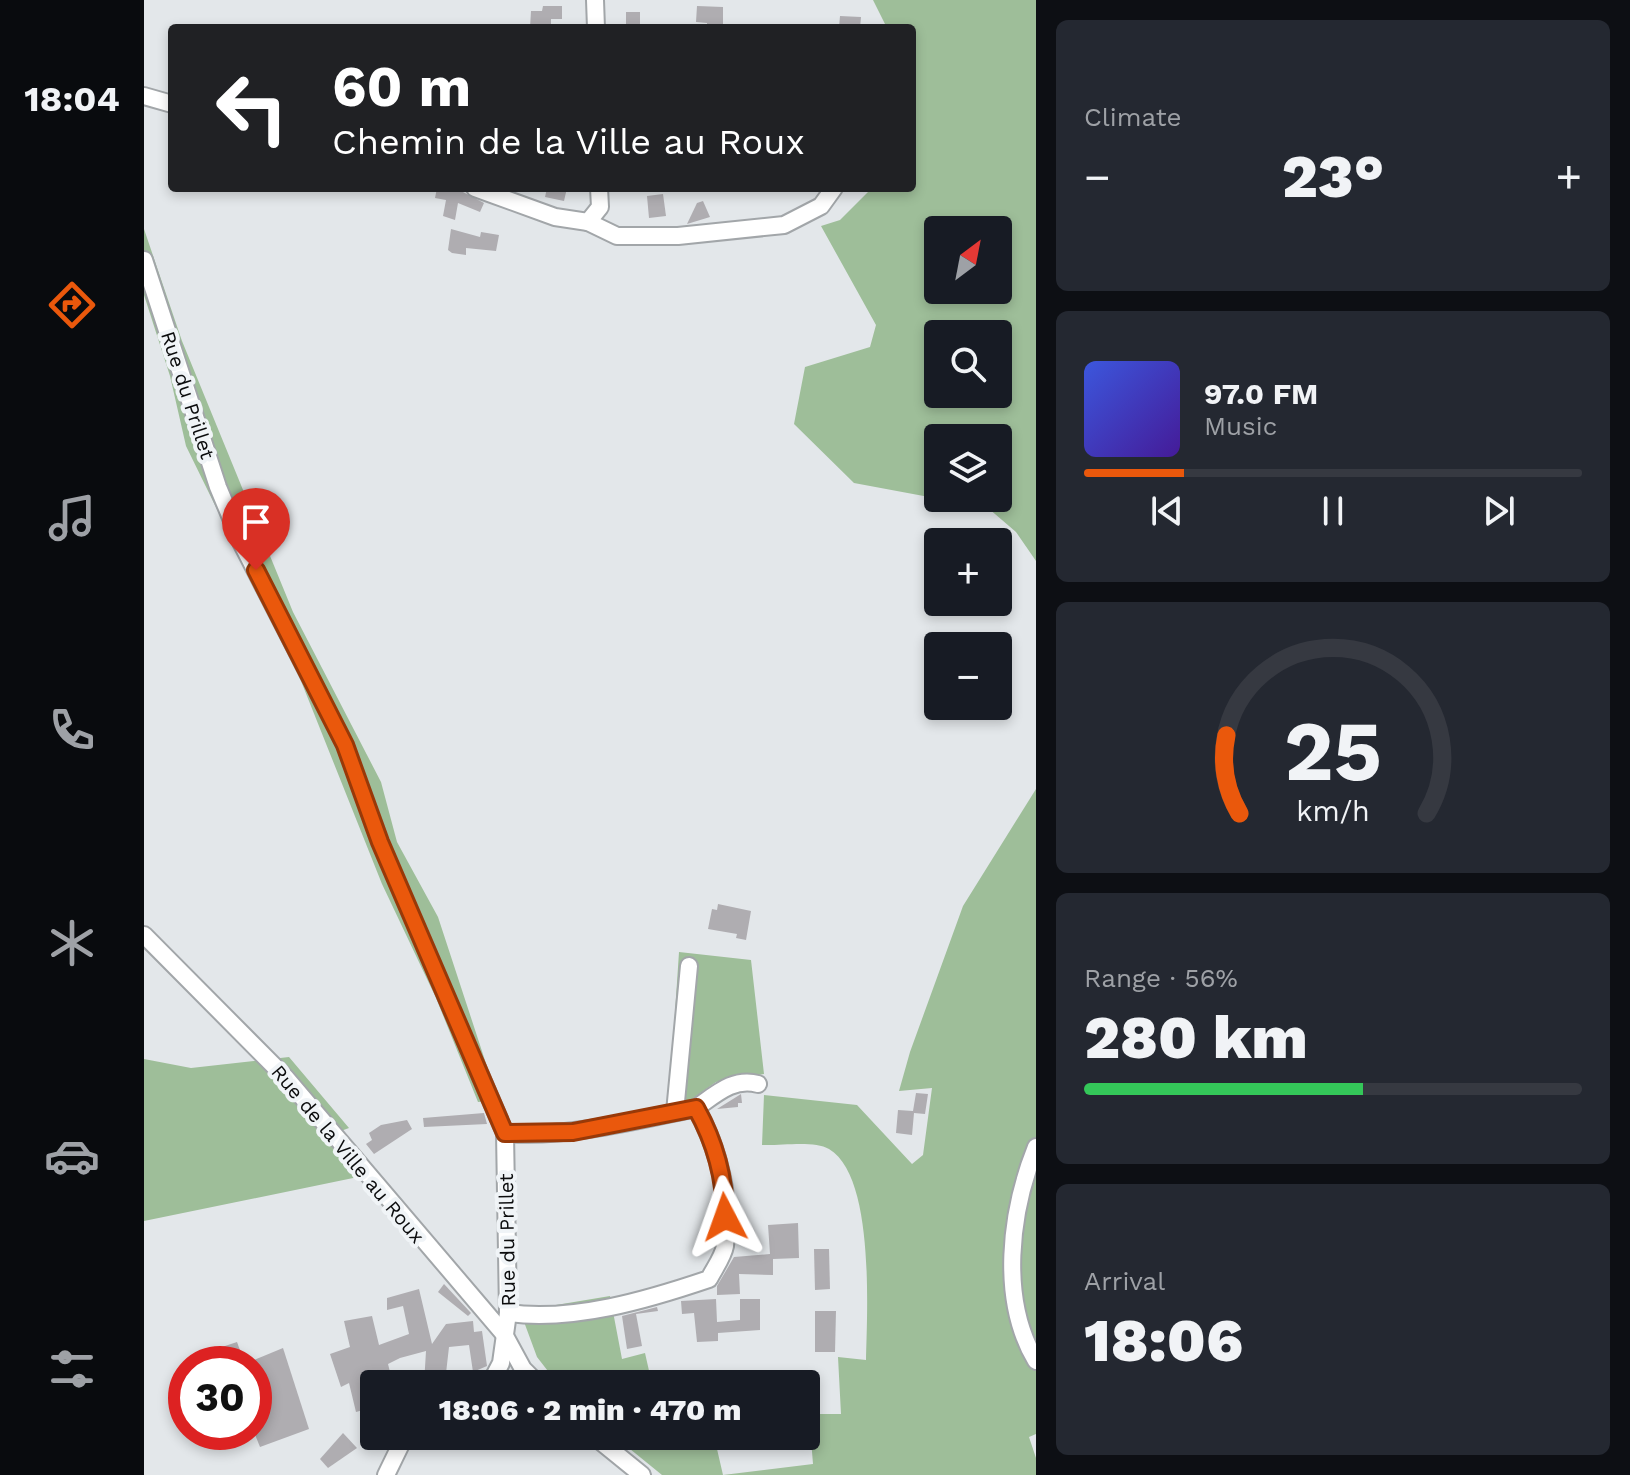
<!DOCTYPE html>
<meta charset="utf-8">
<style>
:root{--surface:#171b24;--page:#242831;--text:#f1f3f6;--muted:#9ea1a6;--line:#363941;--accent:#ea580c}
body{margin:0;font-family:"Work Sans",sans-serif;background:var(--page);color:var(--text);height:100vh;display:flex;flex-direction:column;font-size:30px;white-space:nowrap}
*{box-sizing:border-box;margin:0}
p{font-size:26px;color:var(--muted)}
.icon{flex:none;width:44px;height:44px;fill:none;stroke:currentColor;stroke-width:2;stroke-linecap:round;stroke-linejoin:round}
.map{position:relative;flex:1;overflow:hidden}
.drawer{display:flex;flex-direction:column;gap:20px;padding:20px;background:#0d0f14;width:594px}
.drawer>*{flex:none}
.hud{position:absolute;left:24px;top:24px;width:748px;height:168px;border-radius:8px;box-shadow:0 4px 12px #0003;background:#202124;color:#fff;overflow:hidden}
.needle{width:52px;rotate:32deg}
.buttons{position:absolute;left:780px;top:216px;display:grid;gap:16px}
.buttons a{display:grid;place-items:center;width:88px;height:88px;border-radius:8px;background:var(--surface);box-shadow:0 4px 12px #0003;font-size:40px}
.speed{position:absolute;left:24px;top:1346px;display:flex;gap:16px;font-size:40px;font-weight:700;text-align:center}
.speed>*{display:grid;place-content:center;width:104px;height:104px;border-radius:50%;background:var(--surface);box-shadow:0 4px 12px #0003;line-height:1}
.speed .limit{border:12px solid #d22;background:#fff;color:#111}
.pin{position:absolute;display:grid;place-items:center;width:68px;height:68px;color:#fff;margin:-82px -34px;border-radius:50% 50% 50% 0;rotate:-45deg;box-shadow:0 0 8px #0007}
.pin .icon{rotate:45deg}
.me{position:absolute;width:88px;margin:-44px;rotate:356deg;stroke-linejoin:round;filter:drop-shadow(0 0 6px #0008)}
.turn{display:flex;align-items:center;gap:28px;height:168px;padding:0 32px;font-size:36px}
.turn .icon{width:104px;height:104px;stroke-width:2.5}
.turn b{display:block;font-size:56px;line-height:68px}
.big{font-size:60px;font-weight:800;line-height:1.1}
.drawer .card{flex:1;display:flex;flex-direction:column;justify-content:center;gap:12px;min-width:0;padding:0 28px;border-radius:12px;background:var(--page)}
.drawer .dial{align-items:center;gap:0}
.dial svg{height:208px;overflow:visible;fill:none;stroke:var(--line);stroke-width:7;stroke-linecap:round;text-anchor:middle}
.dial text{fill:var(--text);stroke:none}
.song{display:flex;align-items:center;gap:24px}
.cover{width:96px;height:96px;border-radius:12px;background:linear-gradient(135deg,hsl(230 70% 55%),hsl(260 70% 35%))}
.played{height:8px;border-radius:4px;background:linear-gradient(90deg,var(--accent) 20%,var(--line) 20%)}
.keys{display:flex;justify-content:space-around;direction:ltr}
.heat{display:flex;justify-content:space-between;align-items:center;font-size:44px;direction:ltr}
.charge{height:12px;border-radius:6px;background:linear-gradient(90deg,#34c759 56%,var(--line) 0)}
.trip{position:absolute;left:216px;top:1370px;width:460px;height:80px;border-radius:8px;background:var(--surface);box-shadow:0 4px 12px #0003;font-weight:800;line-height:80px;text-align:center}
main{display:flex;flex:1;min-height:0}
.menu{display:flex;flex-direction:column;width:144px;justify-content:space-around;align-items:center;background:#090b0e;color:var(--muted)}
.menu .icon{width:56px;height:56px}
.menu .selected{color:var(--accent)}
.menu b{font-size:36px;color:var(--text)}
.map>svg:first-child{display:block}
.green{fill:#9ebe99;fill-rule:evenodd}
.building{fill:#afadb1}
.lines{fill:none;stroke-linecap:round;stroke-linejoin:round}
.minor-casing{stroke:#a2a6a9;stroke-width:20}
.minor{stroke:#fff;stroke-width:16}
.route-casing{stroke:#983908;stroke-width:20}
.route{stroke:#ea580c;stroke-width:14}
.labels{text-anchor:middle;stroke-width:8;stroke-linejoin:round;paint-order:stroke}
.street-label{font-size:20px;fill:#0b0c0d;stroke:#f0f4f7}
</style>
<main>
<nav class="menu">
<b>18:04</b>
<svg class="icon selected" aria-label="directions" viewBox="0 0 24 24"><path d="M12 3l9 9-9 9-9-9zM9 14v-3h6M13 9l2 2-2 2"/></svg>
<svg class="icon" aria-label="music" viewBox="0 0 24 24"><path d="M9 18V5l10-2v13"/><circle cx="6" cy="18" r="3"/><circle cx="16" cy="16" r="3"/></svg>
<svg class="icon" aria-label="phone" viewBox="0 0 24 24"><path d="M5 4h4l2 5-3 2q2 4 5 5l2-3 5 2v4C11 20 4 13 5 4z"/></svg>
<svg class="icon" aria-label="climate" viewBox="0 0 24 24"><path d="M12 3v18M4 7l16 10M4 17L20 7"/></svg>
<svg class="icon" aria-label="car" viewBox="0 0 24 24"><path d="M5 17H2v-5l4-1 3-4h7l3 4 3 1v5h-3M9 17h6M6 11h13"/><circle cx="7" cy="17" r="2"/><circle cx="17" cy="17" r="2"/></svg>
<svg class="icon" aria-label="filters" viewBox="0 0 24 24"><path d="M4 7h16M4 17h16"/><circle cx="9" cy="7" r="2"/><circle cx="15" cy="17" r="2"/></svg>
</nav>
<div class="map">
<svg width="892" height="1475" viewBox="0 0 892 1475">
<rect width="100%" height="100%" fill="#e3e7ea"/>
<g class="green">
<path d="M729,0H892V561L872,532L844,508L710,483L650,424L661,367L726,347L732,325L677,226L696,220L728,188H768V28H743ZM794,230H854V290H794ZM794,334H854V394H794ZM794,438H854V498H794Z"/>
<polygon points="0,229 38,341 149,612 237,782 253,842 294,917 354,1100 334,1102 292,998 238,884 157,681 42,446 26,376 0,295"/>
<path d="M892,789V1434L885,1437L892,1458V1475H518L470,1436H570L579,1475L669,1464L665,1414H697L694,1357L722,1360C723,1312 731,1176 685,1149C670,1140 636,1146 618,1145L620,1095L713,1105L768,1164L779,1155L788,1088L755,1091L766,1052L819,906Z"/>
<polygon points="535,952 607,960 620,1074 572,1082 545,1101 552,1118 524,1120"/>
<polygon points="145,1057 205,1128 186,1135 214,1177 0,1221 0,1059 47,1068"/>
<polygon points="466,1296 478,1359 501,1353 508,1384 414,1384 393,1357 376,1311"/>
</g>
<g class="building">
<polygon points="399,6 418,6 418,19 407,19 407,28 386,28 387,11 398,11"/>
<polygon points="553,6 579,7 579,28 563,28 563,23 552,22"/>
<rect x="482" y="12" width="14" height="16"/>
<polygon points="696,16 717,17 716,28 695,28"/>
<polygon points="293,188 317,191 340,203 336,212 314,203 311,220 299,216 302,200 291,198"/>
<polygon points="403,188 423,188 420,201 401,197"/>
<polygon points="519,194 522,216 505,218 503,196"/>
<polygon points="559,201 566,217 543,224 553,203"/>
<polygon points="307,229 336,237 337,232 355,235 352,251 322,248 322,255 308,253 304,250"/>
<polygon points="574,904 607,911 602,940 592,938 593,934 564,929 568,909 573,910"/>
<polygon points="772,1093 784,1094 781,1114 770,1113 768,1135 752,1133 754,1110 769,1111"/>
<polygon points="597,1094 598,1103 594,1103 594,1107 573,1109"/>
<polygon points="340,1113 343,1124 280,1127 279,1118"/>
<polygon points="263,1120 268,1129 230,1154 222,1144 228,1140 225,1133 237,1125"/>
<polygon points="654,1223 655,1258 629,1259 629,1275 595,1274 596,1294 573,1295 573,1286 590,1257 626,1254 624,1225"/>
<polygon points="670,1249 685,1249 686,1289 671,1290"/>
<polygon points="300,1284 327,1313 324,1316 294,1292"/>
<polygon points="275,1289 288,1344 302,1324 329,1321 330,1332 338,1331 343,1366 329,1372 325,1345 305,1347 301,1382 280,1384 282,1351 256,1358 244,1364 249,1384 230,1384 230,1407 212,1412 205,1383 197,1387 186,1354 206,1347 200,1321 228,1316 235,1345 265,1334 259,1306 243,1310 243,1298"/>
<polygon points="572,1299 573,1322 596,1320 596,1299 616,1299 616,1330 574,1333 574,1341 553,1342 550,1313 538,1314 537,1301"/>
<polygon points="513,1307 514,1311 492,1314 498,1346 483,1349 478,1316"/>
<polygon points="671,1311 692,1311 691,1352 671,1352"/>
<polygon points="93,1342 101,1364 71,1364 66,1351"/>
<polygon points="139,1348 165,1429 116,1447 110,1432 110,1360"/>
<polygon points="199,1433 213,1448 184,1468 176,1459"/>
</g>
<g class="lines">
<g class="minor-casing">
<g id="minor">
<polyline points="451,0 452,28"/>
<polyline points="0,96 28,104"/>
<polyline points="331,188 411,217 444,222 456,207 455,188"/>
<polyline points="444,222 473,236 534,236 640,225 677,206 690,188"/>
<polyline points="0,260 74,487 98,544 201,745 236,842 361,1133 364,1313 357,1363 346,1384"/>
<polyline points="0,935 142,1078 360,1334 379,1369 394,1384"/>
<path d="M552,1108C572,1094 590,1077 614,1084"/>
<polyline points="531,1112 545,966"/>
<path d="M361,1133C425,1138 490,1121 552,1108C575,1149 587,1199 581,1246C579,1257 570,1269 565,1279C503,1300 429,1322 364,1313"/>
<path d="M892,1147C866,1212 855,1299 892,1361"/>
<polyline points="450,1436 498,1475"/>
<polyline points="242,1475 259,1440 265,1436"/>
</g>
</g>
<use href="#minor" class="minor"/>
</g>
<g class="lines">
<g class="route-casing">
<path id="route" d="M112,570L201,745L236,842L361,1133L429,1132L552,1108C571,1142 581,1178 581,1217"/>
</g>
<use href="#route" class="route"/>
</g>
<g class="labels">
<g class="street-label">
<text transform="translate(44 395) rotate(72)" y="7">Rue du Prillet</text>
<text transform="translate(204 1154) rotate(50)" y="7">Rue de la Ville au Roux</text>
<text transform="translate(363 1240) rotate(-91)" y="7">Rue du Prillet</text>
</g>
</g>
</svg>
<div class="buttons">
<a><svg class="needle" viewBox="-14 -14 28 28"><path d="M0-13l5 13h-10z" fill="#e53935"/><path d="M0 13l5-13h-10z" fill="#9ea1a6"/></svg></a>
<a><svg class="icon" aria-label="search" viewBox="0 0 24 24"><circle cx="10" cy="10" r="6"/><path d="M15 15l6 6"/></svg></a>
<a><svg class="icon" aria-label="layers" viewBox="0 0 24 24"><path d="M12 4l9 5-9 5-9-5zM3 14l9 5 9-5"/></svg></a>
<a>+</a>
<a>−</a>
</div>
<div class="speed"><div class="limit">30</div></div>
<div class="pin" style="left:112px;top:570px;background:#d93025"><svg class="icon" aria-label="arrive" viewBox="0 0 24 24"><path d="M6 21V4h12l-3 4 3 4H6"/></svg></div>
<svg class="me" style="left:581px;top:1217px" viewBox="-20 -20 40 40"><path d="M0-17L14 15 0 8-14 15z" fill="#ea580c" stroke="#fff" stroke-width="4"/></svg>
<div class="trip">18:06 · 2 min · 470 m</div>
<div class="hud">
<div class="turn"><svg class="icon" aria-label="left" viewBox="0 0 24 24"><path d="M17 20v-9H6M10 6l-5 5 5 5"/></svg><div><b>60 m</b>Chemin de la Ville au Roux</div></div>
</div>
</div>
<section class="drawer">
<div class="card"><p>Climate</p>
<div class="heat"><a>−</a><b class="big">23°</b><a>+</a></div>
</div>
<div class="card">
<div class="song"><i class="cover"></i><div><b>97.0 FM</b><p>Music</p></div></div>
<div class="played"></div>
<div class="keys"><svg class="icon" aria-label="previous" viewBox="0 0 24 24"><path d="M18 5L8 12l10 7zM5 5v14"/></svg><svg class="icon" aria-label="pause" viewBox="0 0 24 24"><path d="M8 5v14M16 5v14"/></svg><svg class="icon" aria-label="next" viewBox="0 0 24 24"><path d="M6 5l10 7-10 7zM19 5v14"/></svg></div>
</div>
<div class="card dial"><svg viewBox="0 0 100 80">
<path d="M14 69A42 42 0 1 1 86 69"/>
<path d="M14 69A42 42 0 0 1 9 39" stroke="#ea580c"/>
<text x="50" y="56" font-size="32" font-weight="700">25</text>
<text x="50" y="72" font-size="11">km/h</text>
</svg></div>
<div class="card"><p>Range · 56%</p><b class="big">280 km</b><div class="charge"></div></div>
<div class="card"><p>Arrival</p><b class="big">18:06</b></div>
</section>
</main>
